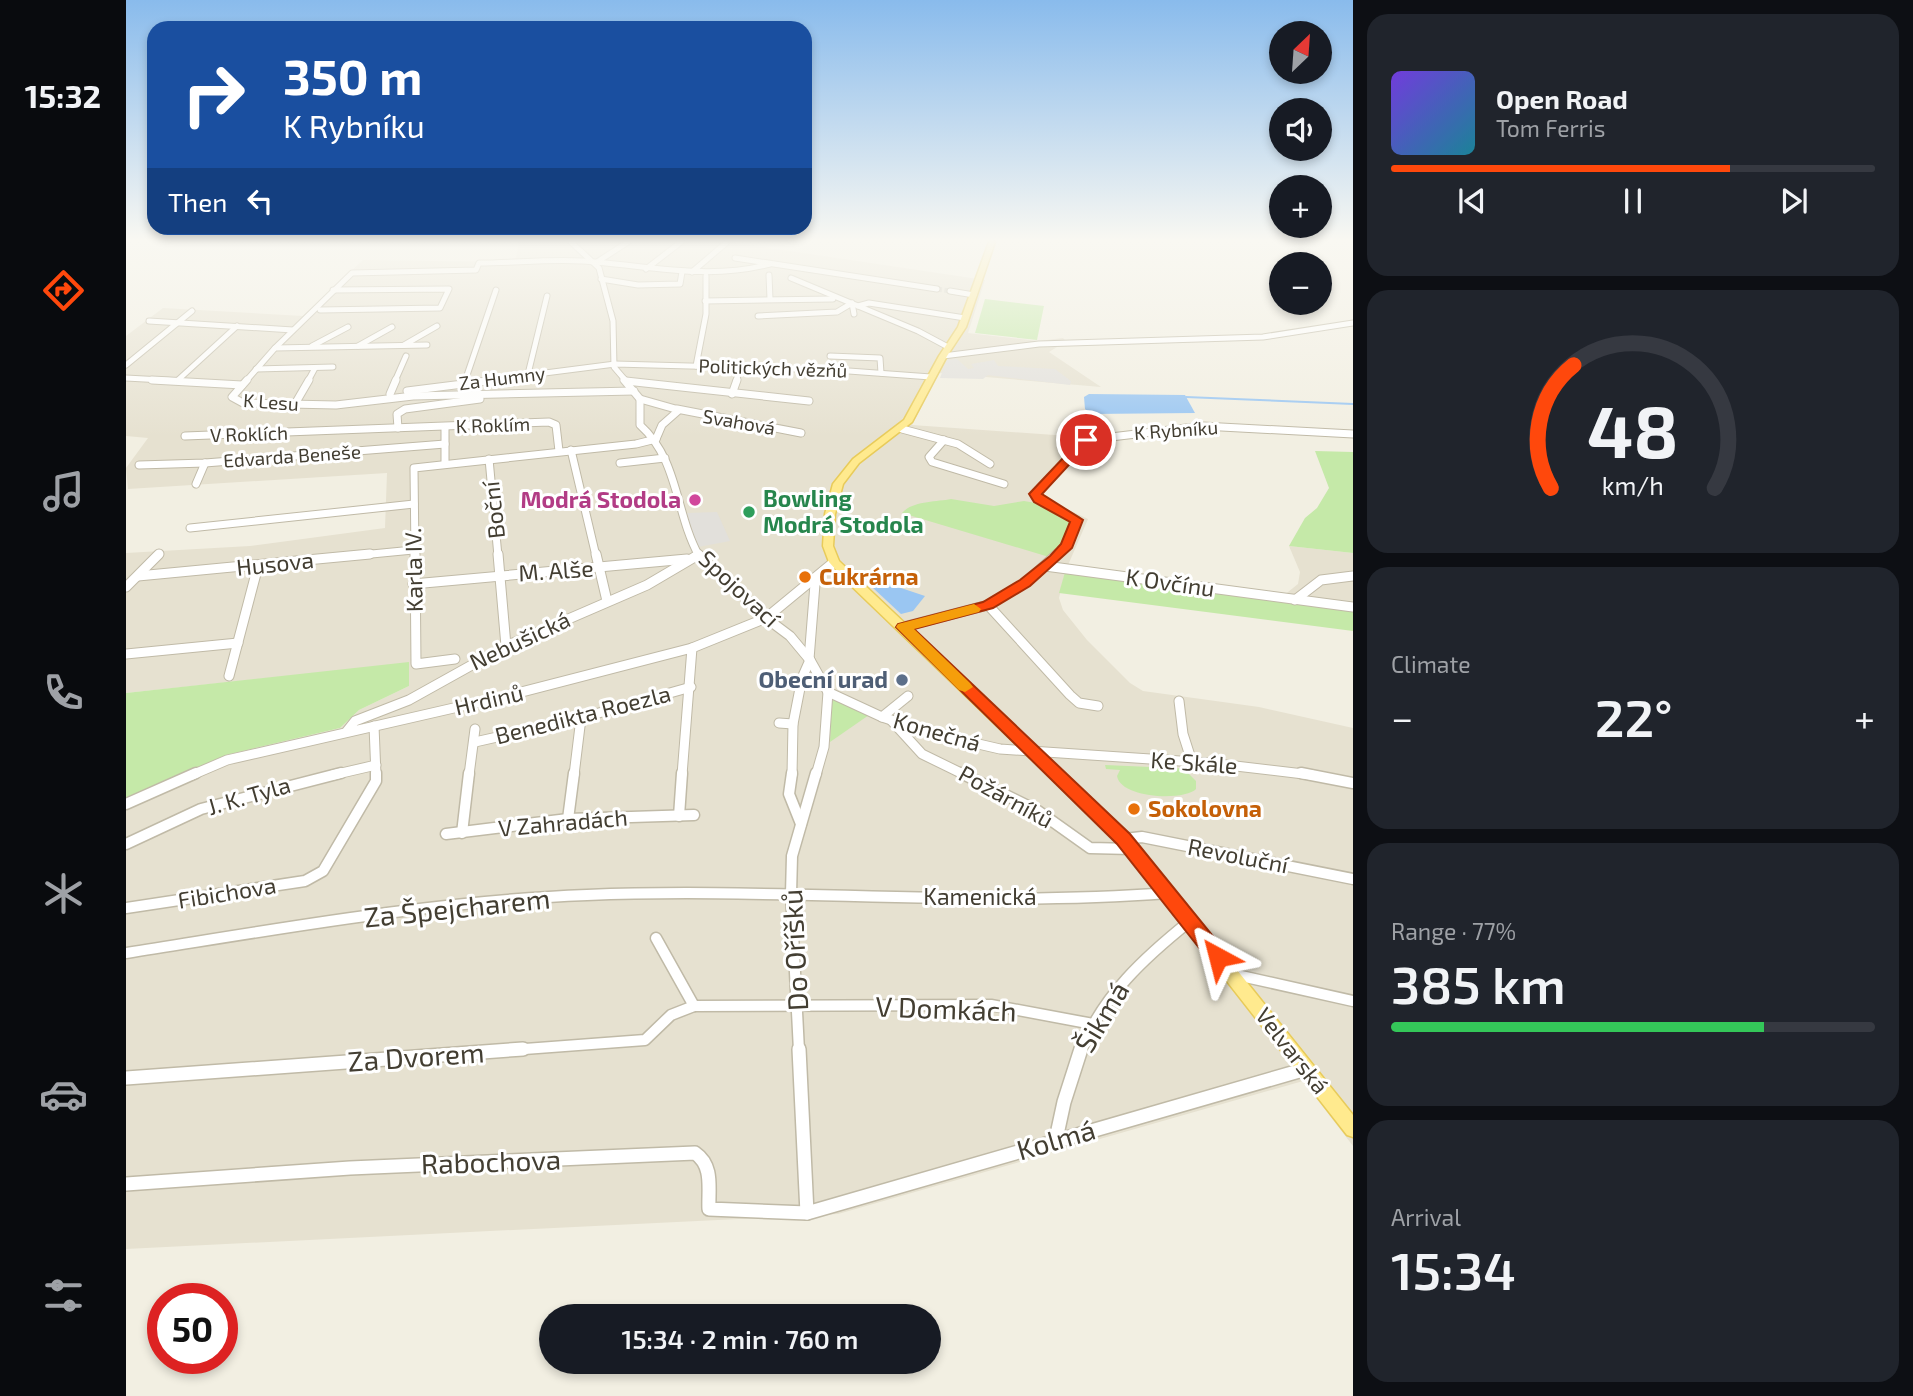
<!DOCTYPE html>
<meta charset="utf-8">
<style>
:root{--surface:#171b24;--page:#20242c;--text:#f1f3f6;--muted:#9ea1a6;--line:#363941;--accent:#ff480c}
body{margin:0;font-family:"Exo 2",sans-serif;background:var(--page);color:var(--text);height:100vh;display:flex;flex-direction:column;font-size:26px;white-space:nowrap}
*{box-sizing:border-box;margin:0}
p{font-size:23px;color:var(--muted)}
.icon{flex:none;width:38px;height:38px;fill:none;stroke:currentColor;stroke-width:2;stroke-linecap:round;stroke-linejoin:round}
.map{position:relative;flex:1;overflow:hidden}
.sheet{display:flex;flex-direction:column;gap:14px;padding:14px;background:#0d0f14;width:560px}
.sheet>*{flex:none}
.hud{position:absolute;left:21px;top:21px;width:665px;height:214px;border-radius:21px;box-shadow:0 4px 10px #0003;background:#1a4fa0;color:#fff;overflow:hidden}
.needle{width:46px;rotate:25deg}
.fabs{position:absolute;left:1143px;top:21px;display:grid;gap:14px}
.fabs a{display:grid;place-items:center;width:63px;height:63px;border-radius:50%;background:var(--surface);box-shadow:0 4px 10px #0003;font-size:35px}
.speed{position:absolute;left:21px;top:1283px;display:flex;gap:14px;font-size:35px;font-weight:700;text-align:center}
.speed>*{display:grid;place-content:center;width:91px;height:91px;border-radius:50%;background:var(--surface);box-shadow:0 4px 10px #0003;line-height:1}
.speed .limit{border:10px solid #d22;background:#fff;color:#111}
.pin{position:absolute;display:grid;place-items:center;width:60px;height:60px;color:#fff;margin:-30px;border:4px solid #fff;border-radius:50%;box-shadow:0 2px 7px #0007}
.me{position:absolute;width:77px;margin:-38px;rotate:322deg;stroke-linejoin:round;filter:drop-shadow(0 0 5px #0008)}
.turn{display:flex;align-items:center;gap:24px;height:147px;padding:0 21px;font-size:32px}
.turn .icon{width:91px;height:91px;stroke-width:2.5}
.turn b{display:block;font-size:49px;line-height:60px}
.then{display:flex;align-items:center;height:66px;padding:0 21px;background:#0003;gap:14px;font-size:26px}
.big{font-size:52px;font-weight:600;line-height:1.1}
.sheet .tile{flex:1;display:flex;flex-direction:column;justify-content:center;gap:10px;min-width:0;padding:0 24px;border-radius:21px;background:var(--page)}
.sheet .dial{align-items:center;gap:0}
.dial svg{height:182px;overflow:visible;fill:none;stroke:var(--line);stroke-width:7;stroke-linecap:round;text-anchor:middle}
.dial text{fill:var(--text);stroke:none}
.song{display:flex;align-items:center;gap:21px}
.cover{width:84px;height:84px;border-radius:10px;background:linear-gradient(135deg,hsl(260 70% 55%),hsl(190 70% 35%))}
.played{height:7px;border-radius:4px;background:linear-gradient(90deg,var(--accent) 70%,var(--line) 70%)}
.keys{display:flex;justify-content:space-around;direction:ltr}
.heat{display:flex;justify-content:space-between;align-items:center;font-size:38px;direction:ltr}
.charge{height:10px;border-radius:5px;background:linear-gradient(90deg,#34c759 77%,var(--line) 0)}
.trip{position:absolute;left:413px;top:1304px;width:402px;height:70px;border-radius:35px;background:var(--surface);box-shadow:0 4px 10px #0003;font-weight:600;line-height:70px;text-align:center}
main{display:flex;flex:1;min-height:0}
.tab-bar{display:flex;flex-direction:column;width:126px;justify-content:space-around;align-items:center;background:#090b0e;color:var(--muted)}
.tab-bar .icon{width:49px;height:49px}
.tab-bar .on{color:var(--accent)}
.tab-bar b{font-size:32px;color:var(--text)}
.map>svg:first-child{display:block}
.residential{fill:#e6e1d0}
.green{fill:#c5e9a8}
.parking{fill:#e2e0db}
.water{fill:#9ac6f2}
.lines{fill:none;stroke-linecap:round;stroke-linejoin:round}
.stream{stroke:#9ac6f2;stroke-width:2}
.minor-tunnel{stroke:#cfccbf;stroke-width:5;stroke-dasharray:5 2.5;stroke-linecap:butt}
.minor-far4-casing{stroke:#c0baa7;stroke-width:7}
.minor-far3-casing{stroke:#c0baa7;stroke-width:9}
.minor-far2-casing{stroke:#c0baa7;stroke-width:11}
.minor-far1-casing{stroke:#c0baa7;stroke-width:13}
.minor-casing{stroke:#c0baa7;stroke-width:16}
.major-casing{stroke:#e8cb5a;stroke-width:3}
.minor-far4{stroke:#fff;stroke-width:5}
.minor-far3{stroke:#fff;stroke-width:7}
.minor-far2{stroke:#fff;stroke-width:9}
.minor-far1{stroke:#fff;stroke-width:10}
.minor{stroke:#fff;stroke-width:13}
.major{fill:#ffea8e;fill-rule:evenodd}
.route{fill:#ff480c;stroke:#a62f08;stroke-width:2}
.slow{fill:#f59e0b}
.hotel-dot{fill:#d1479c;stroke:#fff;stroke-width:2.5}
.leisure-dot{fill:#2e9e5b;stroke:#fff;stroke-width:2.5}
.food-dot{fill:#e8710a;stroke:#fff;stroke-width:2.5}
.service-dot{fill:#5c6f8a;stroke:#fff;stroke-width:2.5}
.labels{text-anchor:middle;stroke-width:6;stroke-linejoin:round;paint-order:stroke}
.far-street-label{font-size:19px;fill:#433e32;stroke:#fff}
.leisure-label{font-size:23px;font-weight:bold;fill:#27864d;stroke:#fff;text-anchor:start}
.hotel-label{font-size:23px;font-weight:bold;fill:#b23c85;stroke:#fff;text-anchor:end}
.street-label{font-size:23px;fill:#433e32;stroke:#fff}
.food-label{font-size:23px;font-weight:bold;fill:#c56008;stroke:#fff;text-anchor:start}
.service-label{font-size:23px;font-weight:bold;fill:#4e5e75;stroke:#fff;text-anchor:end}
.near-street-label{font-size:28px;fill:#433e32;stroke:#fff}
</style>
<main>
<nav class="tab-bar">
<b>15:32</b>
<svg class="icon on" aria-label="directions" viewBox="0 0 24 24"><path d="M12 3l9 9-9 9-9-9zM9 14v-3h6M13 9l2 2-2 2"/></svg>
<svg class="icon" aria-label="music" viewBox="0 0 24 24"><path d="M9 18V5l10-2v13"/><circle cx="6" cy="18" r="3"/><circle cx="16" cy="16" r="3"/></svg>
<svg class="icon" aria-label="phone" viewBox="0 0 24 24"><path d="M5 4h4l2 5-3 2q2 4 5 5l2-3 5 2v4C11 20 4 13 5 4z"/></svg>
<svg class="icon" aria-label="climate" viewBox="0 0 24 24"><path d="M12 3v18M4 7l16 10M4 17L20 7"/></svg>
<svg class="icon" aria-label="car" viewBox="0 0 24 24"><path d="M5 17H2v-5l4-1 3-4h7l3 4 3 1v5h-3M9 17h6M6 11h13"/><circle cx="7" cy="17" r="2"/><circle cx="17" cy="17" r="2"/></svg>
<svg class="icon" aria-label="filters" viewBox="0 0 24 24"><path d="M4 7h16M4 17h16"/><circle cx="9" cy="7" r="2"/><circle cx="15" cy="17" r="2"/></svg>
</nav>
<div class="map">
<svg width="1227" height="1396" viewBox="0 0 1227 1396">
<rect width="100%" height="100%" fill="#f2efe2"/>
<g class="residential">
<polygon points="393,242 603,242 859,280 842,333 913,341 937,338 944,346 931,347 923,352 975,387 813,373 786,425 957,437 966,441 913,496 962,519 939,572 933,598 937,610 961,640 1004,683 1017,691 1133,707 1227,728 1227,1146 1177,1081 712,1214 0,1249 0,799 100,755 214,728 233,710 283,686 283,663 0,693 0,553 124,546 259,528 261,473 2,489 0,468 22,438 0,436 0,336 37,308 177,316 237,260 386,262 390,258"/>
<polygon points="1163,546 1227,553 1227,605 1157,596 1172,584 1174,572"/>
</g>
<g class="green">
<polygon points="859,299 918,306 911,340 849,333"/>
<polygon points="1189,451 1227,452 1227,553 1163,546 1179,518 1191,508 1203,488"/>
<path d="M825,499L868,506L898,501L916,504L947,520L937,544L923,557L776,513C786,501 810,502 825,499Z"/>
<polygon points="939,572 1227,610 1227,631 933,593"/>
<polygon points="283,662 283,686 233,710 214,728 100,755 0,799 0,693"/>
<polygon points="706,697 743,715 704,742"/>
<path d="M979,765L1071,769L1073,773H1062L1070,781V789C1059,801 995,799 991,776L994,770L980,769Z"/>
</g>
<g class="parking">
<polygon points="831,359 842,369 848,368 845,364 868,360 872,366 929,369 945,381 944,385 862,375 857,379 814,378 821,360"/>
<polygon points="591,512 604,541 572,547 560,513"/>
</g>
<g class="water">
<polygon points="963,394 1059,395 1069,413 964,414 959,409 958,397"/>
<polygon points="732,574 733,574 799,596 787,611 775,614"/>
</g>
<g class="lines">
<polyline class="stream" points="1060,397 1227,404"/>
<polyline class="minor-tunnel" points="811,289 824,291"/>
<g class="minor-far4-casing">
<g id="minor-far4">
<polyline points="445,242 473,268 487,321 488,367 500,381"/>
<polyline points="609,258 811,289"/>
<polyline points="471,262 502,242"/>
<polyline points="520,269 555,242"/>
<polyline points="566,272 600,243"/>
<polyline points="643,275 644,299"/>
<polyline points="665,278 792,331 822,347"/>
<polyline points="475,279 512,285 554,284 556,272"/>
<polyline points="824,291 848,295"/>
<polyline points="579,301 707,299"/>
<polyline points="732,306 743,303 839,318"/>
<polyline points="194,310 314,308 323,289 207,290"/>
<polyline points="632,316 711,312 726,303 728,314"/>
<polyline points="23,321 167,330"/>
<polyline points="278,345 311,326"/>
<polyline points="186,346 222,327"/>
<polyline points="232,346 266,327"/>
<path d="M149,348L226,273L350,270L353,263C387,263 422,259 456,261C520,265 580,281 644,264"/>
<polyline points="704,356 754,358 755,373"/>
<polyline points="817,356 913,344 1137,337 1227,323"/>
<polyline points="0,365 66,311"/>
<polyline points="570,366 580,314 580,276"/>
<polyline points="130,369 207,367"/>
<polyline points="402,374 421,296"/>
<polyline points="0,378 55,381"/>
<polyline points="52,380 111,326"/>
<polyline points="120,381 149,348 301,345"/>
<polyline points="182,381 189,368"/>
<polyline points="269,381 280,356"/>
<polyline points="339,381 370,290"/>
<polyline points="356,381 489,364 709,370 805,377"/>
<polyline points="500,381 503,381"/>
<polyline points="610,381 615,367"/>
</g>
</g>
<g class="minor-far3-casing">
<g id="minor-far3">
<polyline points="26,380 116,385"/>
<polyline points="121,380 106,397 117,403 210,405 287,396 508,391"/>
<path d="M498,380L514,399V425C553,460 549,513 573,556"/>
<polyline points="500,381 683,401"/>
<polyline points="281,391 369,380"/>
<polyline points="264,394 270,380"/>
<polyline points="606,394 611,380"/>
<polyline points="514,399 553,410 536,425 530,439"/>
<polyline points="169,404 183,380"/>
<polyline points="551,409 675,433"/>
<polyline points="319,427 319,464"/>
<polyline points="272,428 271,414 279,409 354,399"/>
<polyline points="776,429 832,444 864,464"/>
<polyline points="59,436 423,422 430,425 433,451"/>
<polyline points="818,440 803,457 806,462 878,484"/>
<polyline points="445,450 470,556"/>
<polyline points="363,459 372,556"/>
<polyline points="494,463 539,458"/>
<polyline points="13,465 79,463 319,444"/>
<polyline points="70,484 79,463"/>
<polyline points="64,528 288,504"/>
<polyline points="225,556 287,550"/>
<polyline points="289,556 288,468 510,444 530,439"/>
<polyline points="929,556 941,545 951,520 913,499 910,494 960,440 1077,426 1227,434"/>
</g>
</g>
<g class="minor-far2-casing">
<g id="minor-far2">
<polyline points="289,554 290,664 329,659"/>
<polyline points="372,554 380,646"/>
<polyline points="470,554 481,601"/>
<polyline points="572,554 640,618 664,636 684,660 702,692 756,717 805,733 874,749 1084,763 1186,775"/>
<polyline points="919,566 1227,607"/>
<polyline points="12,576 244,554"/>
<polyline points="287,584 561,559"/>
<polyline points="0,587 33,554"/>
<polyline points="1169,600 1195,580 1227,576"/>
<polyline points="862,605 944,695 953,703 972,706"/>
<polyline points="777,627 862,605 899,583 931,554"/>
<polyline points="0,654 112,643"/>
<polyline points="683,659 689,584 684,579"/>
<polyline points="103,676 132,566"/>
<polyline points="1053,701 1057,734 1066,762"/>
<polyline points="756,717 782,696"/>
<polyline points="765,720 796,754 839,775"/>
<polyline points="653,723 667,724"/>
<polyline points="248,726 250,775"/>
<polyline points="221,731 229,721 283,700 380,646 521,585 572,555"/>
<polyline points="349,742 455,718 565,687"/>
<polyline points="66,775 101,760 380,696 566,648 640,618 708,562"/>
<polyline points="207,775 250,765"/>
<polyline points="343,775 349,729"/>
<polyline points="448,775 455,718"/>
<polyline points="556,775 566,648"/>
<polyline points="666,775 667,724 676,678 684,660"/>
<polyline points="690,775 698,747 702,692"/>
</g>
</g>
<g class="minor-far1-casing">
<g id="minor-far1">
<polyline points="666,773 663,794 675,824"/>
<polyline points="835,773 912,811 964,848 1006,849"/>
<polyline points="1175,773 1227,783"/>
<polyline points="0,804 70,773"/>
<polyline points="553,816 556,773"/>
<polyline points="442,819 448,773"/>
<polyline points="336,833 343,773"/>
<polyline points="320,834 442,819 568,815"/>
<polyline points="998,839 1016,837 1227,879"/>
<polyline points="0,844 75,809 215,773"/>
<polyline points="0,908 179,881 197,871 250,781 250,773"/>
<polyline points="530,938 568,1006"/>
<path d="M0,953C153,929 306,901 461,895C654,887 849,908 1042,893"/>
<polyline points="1106,974 1227,1001"/>
<polyline points="373,1051 519,1040 545,1015 568,1006 865,1005 967,1024"/>
<polyline points="673,1051 665,894 666,856 690,773"/>
<path d="M955,1051C976,996 1019,957 1064,921"/>
</g>
</g>
<g class="minor-casing">
<g id="minor">
<polyline points="673,1049 681,1213"/>
<polyline points="0,1078 397,1049"/>
<polyline points="930,1139 938,1102 955,1049"/>
<path d="M0,1184L224,1168L569,1153C588,1166 582,1189 583,1209L681,1213L1180,1069"/>
</g>
</g>
<g class="major-casing">
<polygon id="major" points="863,242 869,242 840,327 821,356 786,422 733,463 717,484 709,514 707,546 713,561 1003,835 1227,1115 1227,1137 1221,1135 993,843 718,579 703,562 697,546 699,514 707,484 727,459 778,420 813,356 832,327"/>
</g>
<use href="#minor-far4" class="minor-far4"/>
<use href="#minor-far3" class="minor-far3"/>
<use href="#minor-far2" class="minor-far2"/>
<use href="#minor-far1" class="minor-far1"/>
<use href="#minor" class="minor"/>
<use href="#major" class="major"/>
</g>
<linearGradient id="sky" x2="0" y2="1"><stop stop-color="#89bbec"/><stop offset="0.55" stop-color="#f9f8f2"/><stop offset="1" stop-color="#f9f8f2" stop-opacity="0"/></linearGradient>
<rect width="1227" height="437" fill="url(#sky)"/>
<polygon class="route" points="956,438 966,440 916,494 957,520 946,548 904,586 867,608 788,629 1004,834 1099,951 1102,957 1099,963 1092,965 1085,963 991,844 770,627 772,624 857,602 894,580 924,556 935,544 944,522 908,502 903,494"/>
<polygon class="slow" points="848,604 855,609 853,612 788,629 844,683 847,687 839,692 833,690 770,627 772,624"/>
<circle class="hotel-dot" cx="569" cy="500" r="7"/>
<circle class="leisure-dot" cx="623" cy="512" r="7"/>
<g class="food-dot">
<circle cx="679" cy="577" r="7"/>
<circle cx="1008" cy="809" r="7"/>
</g>
<circle class="service-dot" cx="776" cy="680" r="7"/>
<g class="labels">
<g class="far-street-label">
<text transform="translate(647 368) rotate(2)" y="7">Politických vězňů</text>
<text transform="translate(376 378) rotate(-7)" y="7">Za Humny</text>
<text transform="translate(145 402) rotate(4)" y="7">K Lesu</text>
<text transform="translate(613 422) rotate(10)" y="7">Svahová</text>
<text transform="translate(367 425) rotate(-2)" y="7">K Roklím</text>
<text transform="translate(1050 430) rotate(-4)" y="7">K Rybníku</text>
<text transform="translate(123 434) rotate(-2)" y="7">V Roklích</text>
<text transform="translate(166 456) rotate(-4)" y="7">Edvarda Beneše</text>
</g>
<g class="leisure-label">
<text x="637" y="507">Bowling<tspan x="637" dy="26">Modrá Stodola</tspan></text>
</g>
<g class="hotel-label">
<text x="555" y="508">Modrá Stodola</text>
</g>
<g class="street-label">
<text transform="translate(368 510) rotate(-96)" y="8">Boční</text>
<text transform="translate(149 564) rotate(-6)" y="8">Husova</text>
<text transform="translate(288 570) rotate(-91)" y="8">Karla IV.</text>
<text transform="translate(430 571) rotate(-4)" y="8">M. Alše</text>
<text transform="translate(1044 583) rotate(8)" y="8">K Ovčínu</text>
<text transform="translate(613 589) rotate(43)" y="8">Spojovací</text>
<text transform="translate(394 641) rotate(-25)" y="8">Nebušická</text>
<text transform="translate(363 700) rotate(-13)" y="8">Hrdinů</text>
<text transform="translate(457 715) rotate(-14)" y="8">Benedikta Roezla</text>
<text transform="translate(811 732) rotate(16)" y="8">Konečná</text>
<text transform="translate(1068 763) rotate(4)" y="8">Ke Skále</text>
<text transform="translate(123 796) rotate(-16)" y="8">J. K. Tyla</text>
<text transform="translate(880 797) rotate(29)" y="8">Požárníků</text>
<text transform="translate(437 823) rotate(-5)" y="8">V Zahradách</text>
<text transform="translate(1112 856) rotate(11)" y="8">Revoluční</text>
<text transform="translate(101 893) rotate(-9)" y="8">Fibichova</text>
<text x="854" y="905">Kamenická</text>
<text transform="translate(1166 1051) rotate(52)" y="8">Velvarská</text>
</g>
<g class="food-label">
<text x="693" y="585">Cukrárna</text>
<text x="1022" y="817">Sokolovna</text>
</g>
<g class="service-label">
<text x="762" y="688">Obecní urad</text>
</g>
<g class="near-street-label">
<text transform="translate(331 908) rotate(-6)" y="10">Za Špejcharem</text>
<text transform="translate(669 950) rotate(-93)" y="10">Do Oříšků</text>
<text transform="translate(820 1009) rotate(2)" y="10">V Domkách</text>
<text transform="translate(976 1017) rotate(-59)" y="10">Šikmá</text>
<text transform="translate(290 1057) rotate(-4)" y="10">Za Dvorem</text>
<text transform="translate(930 1140) rotate(-16)" y="10">Kolmá</text>
<text transform="translate(365 1162) rotate(-2)" y="10">Rabochova</text>
</g>
</g>
</svg>
<div class="fabs">
<a><svg class="needle" viewBox="-14 -14 28 28"><path d="M0-13l5 13h-10z" fill="#e53935"/><path d="M0 13l5-13h-10z" fill="#9ea1a6"/></svg></a>
<a><svg class="icon" aria-label="sound" viewBox="0 0 24 24"><path d="M4 9h4l5-4v14l-5-4H4zM17 9q2 3 0 6"/></svg></a>
<a>+</a>
<a>−</a>
</div>
<div class="speed"><div class="limit">50</div></div>
<div class="pin" style="left:960px;top:440px;background:#d93025"><svg class="icon" aria-label="arrive" viewBox="0 0 24 24"><path d="M6 21V4h12l-3 4 3 4H6"/></svg></div>
<svg class="me" style="left:1092px;top:957px" viewBox="-20 -20 40 40"><path d="M0-17L14 15 0 8-14 15z" fill="#ff480c" stroke="#fff" stroke-width="4"/></svg>
<div class="trip">15:34 · 2 min · 760 m</div>
<div class="hud">
<div class="turn"><svg class="icon" aria-label="right" viewBox="0 0 24 24"><path d="M7 20v-9h11M14 6l5 5-5 5"/></svg><div><b>350 m</b>K Rybníku</div></div>
<div class="then">Then<svg class="icon" aria-label="left" viewBox="0 0 24 24"><path d="M17 20v-9H6M10 6l-5 5 5 5"/></svg></div>
</div>
</div>
<section class="sheet">
<div class="tile">
<div class="song"><i class="cover"></i><div><b>Open Road</b><p>Tom Ferris</p></div></div>
<div class="played"></div>
<div class="keys"><svg class="icon" aria-label="previous" viewBox="0 0 24 24"><path d="M18 5L8 12l10 7zM5 5v14"/></svg><svg class="icon" aria-label="pause" viewBox="0 0 24 24"><path d="M8 5v14M16 5v14"/></svg><svg class="icon" aria-label="next" viewBox="0 0 24 24"><path d="M6 5l10 7-10 7zM19 5v14"/></svg></div>
</div>
<div class="tile dial"><svg viewBox="0 0 100 80">
<path d="M14 69A42 42 0 1 1 86 69"/>
<path d="M14 69A42 42 0 0 1 24 15" stroke="#ff480c"/>
<text x="50" y="56" font-size="32" font-weight="700">48</text>
<text x="50" y="72" font-size="11">km/h</text>
</svg></div>
<div class="tile"><p>Climate</p>
<div class="heat"><a>−</a><b class="big">22°</b><a>+</a></div>
</div>
<div class="tile"><p>Range · 77%</p><b class="big">385 km</b><div class="charge"></div></div>
<div class="tile"><p>Arrival</p><b class="big">15:34</b></div>
</section>
</main>
